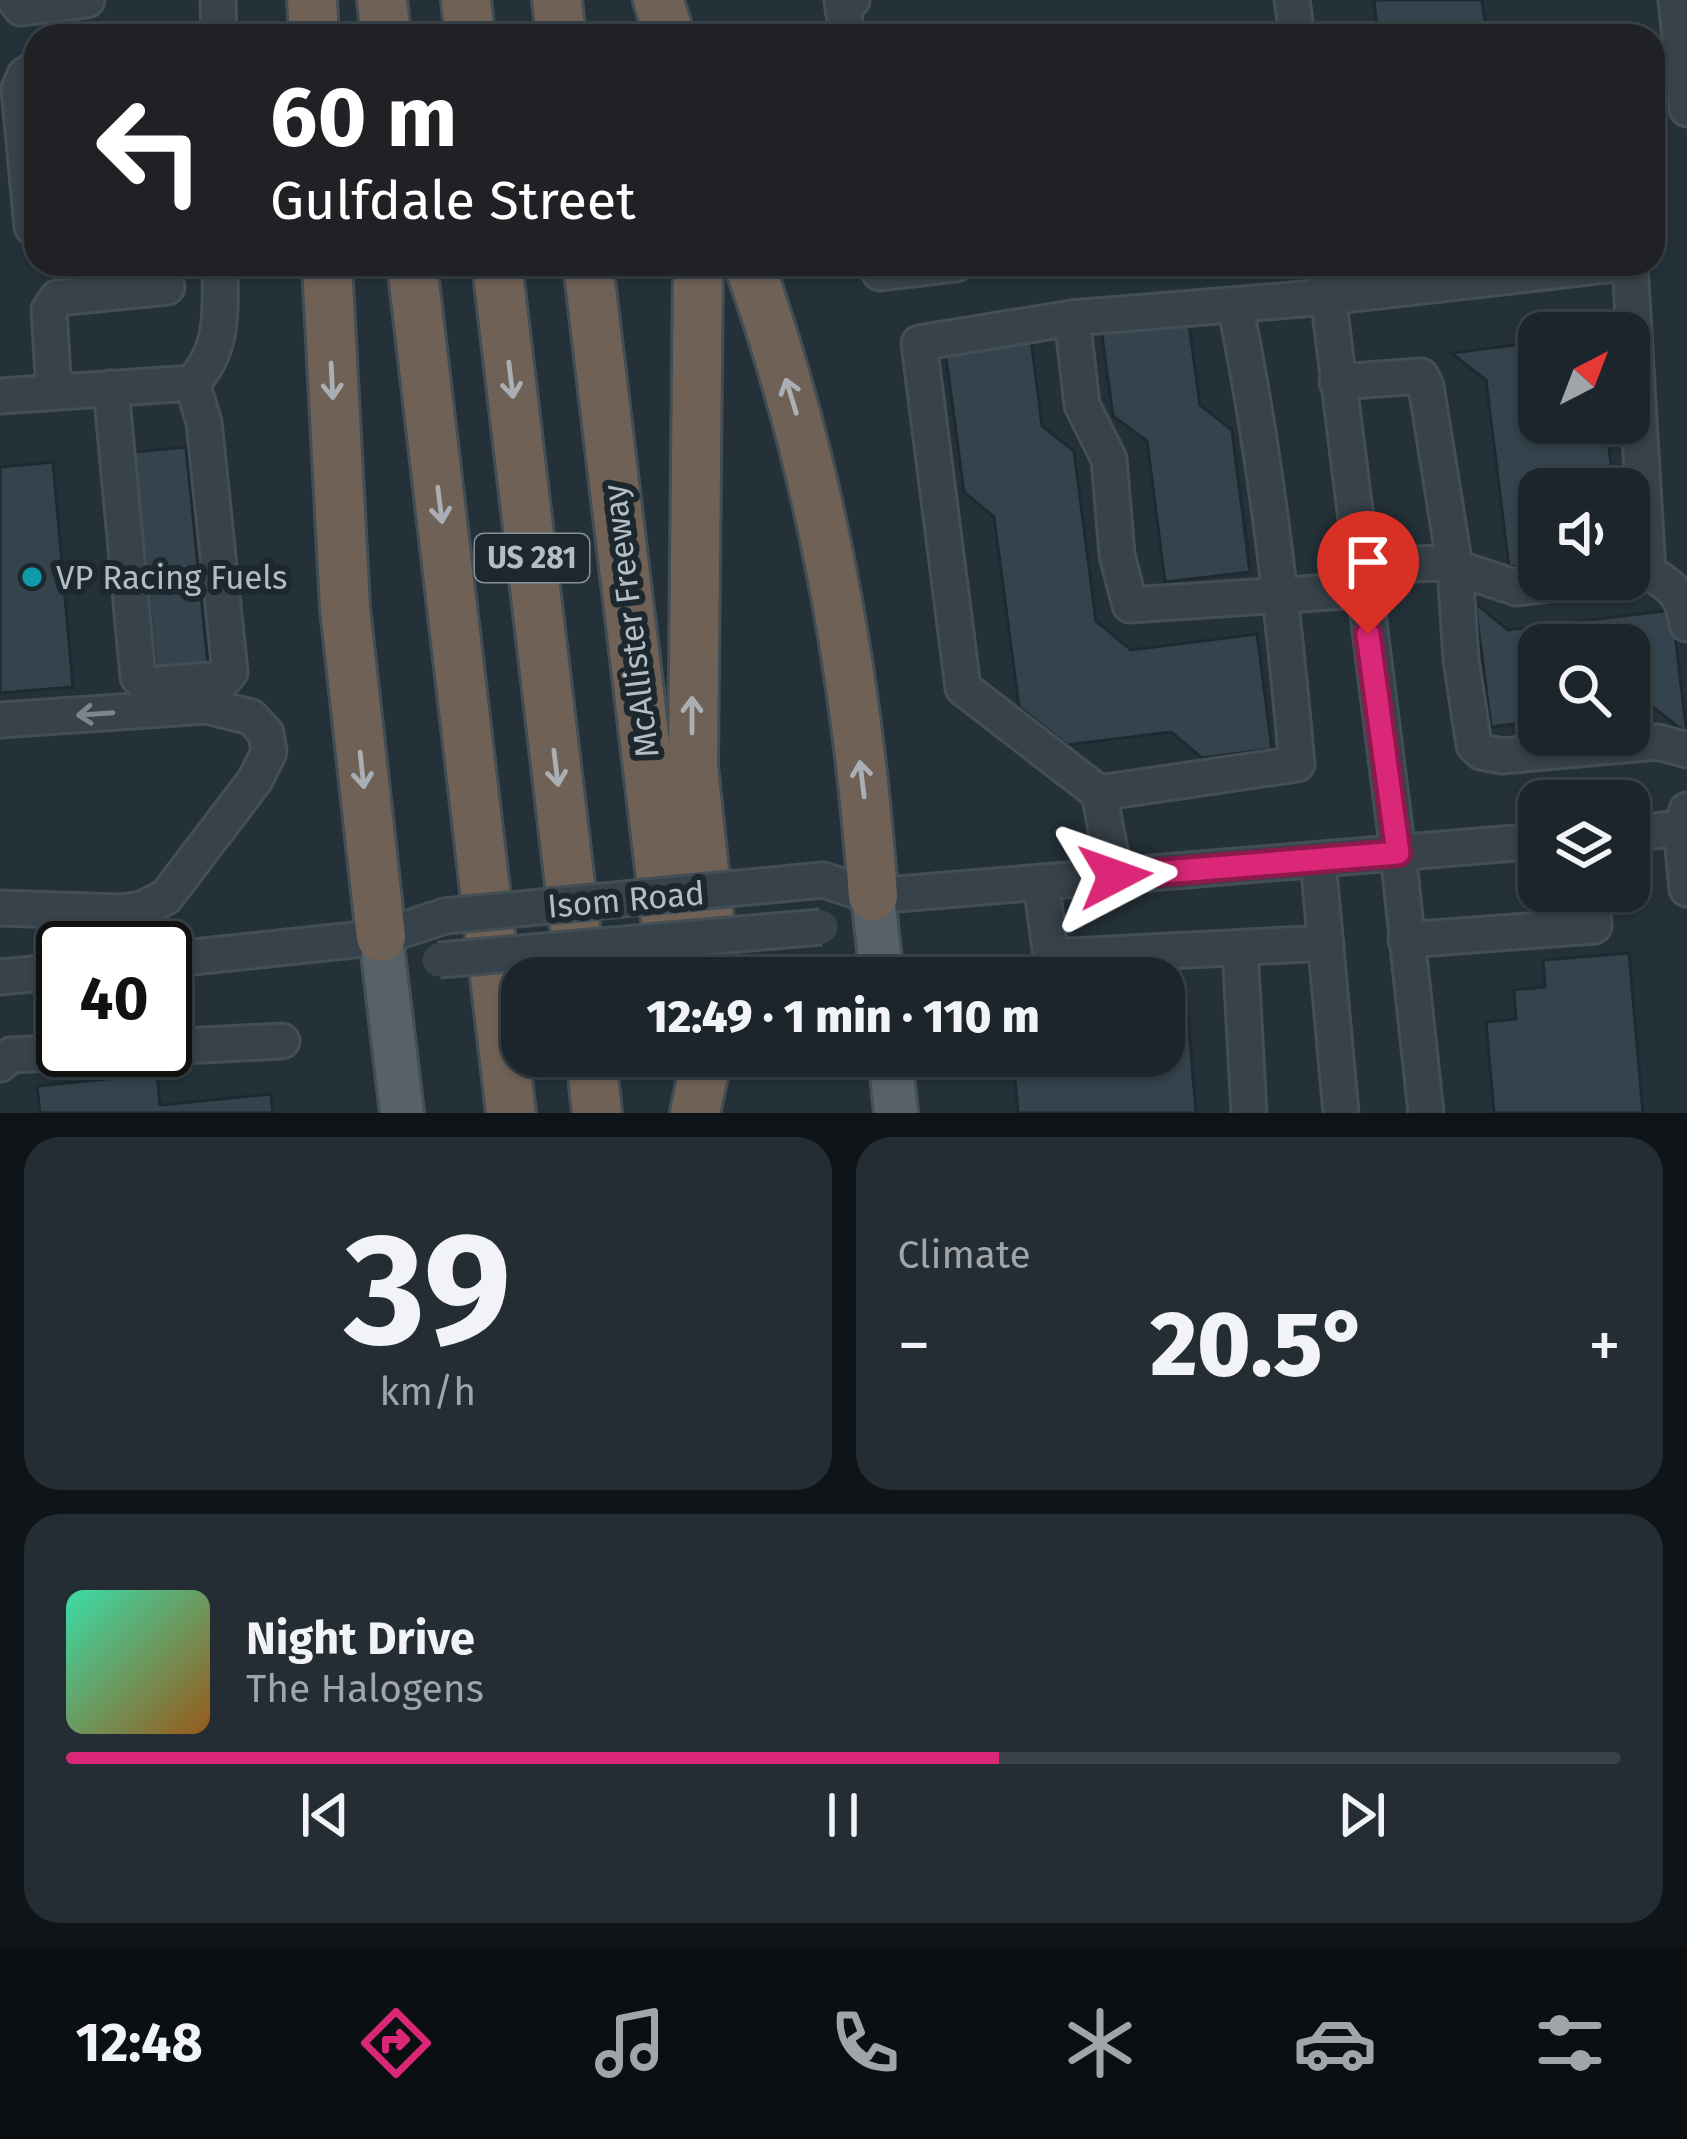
<!DOCTYPE html>
<meta charset="utf-8">
<style>
:root{--surface:#1b252b;--page:#242d33;--text:#f1f3f6;--muted:#a0a5a9;--line:#394247;--accent:#db2777}
body{margin:0;font-family:"Fira Sans",sans-serif;background:var(--page);color:var(--text);height:100vh;display:flex;flex-direction:column;font-size:45px;white-space:nowrap}
*{box-sizing:border-box;margin:0}
p{font-size:39px;color:var(--muted)}
.icon{flex:none;width:66px;height:66px;fill:none;stroke:currentColor;stroke-width:2;stroke-linecap:round;stroke-linejoin:round}
.map{position:relative;height:1113px;overflow:hidden}
.details{display:flex;flex-direction:column;gap:24px;padding:24px;background:#0f1418;flex:1}
.details>*{flex:none}
.top-card{position:absolute;left:24px;top:24px;width:1641px;height:252px;border-radius:36px;box-shadow:0 3px 9px #0004,0 0 0 3px var(--line);background:#202124;color:#fff;overflow:hidden}
.needle{width:78px;rotate:42deg}
.controls{position:absolute;left:1518px;top:312px;display:grid;gap:24px}
.controls a{display:grid;place-items:center;width:132px;height:132px;border-radius:24px;background:var(--surface);box-shadow:0 3px 9px #0004,0 0 0 3px var(--line);font-size:60px}
.speed{position:absolute;left:36px;top:921px;display:flex;gap:24px;font-size:60px;font-weight:700;text-align:center}
.speed>*{display:grid;place-content:center;width:156px;height:156px;border-radius:50%;background:var(--surface);box-shadow:0 3px 9px #0004,0 0 0 3px var(--line);line-height:1}
.speed .limit{border:6px solid #111;border-radius:18px;background:#fff;color:#111}
.pin{position:absolute;display:grid;place-items:center;width:102px;height:102px;color:#fff;margin:-123px -51px;border-radius:50% 50% 50% 0;rotate:-45deg;box-shadow:0 0 12px #0007}
.pin .icon{rotate:45deg}
.me{position:absolute;width:132px;margin:-66px;rotate:86deg;stroke-linejoin:round;filter:drop-shadow(0 0 9px #0008)}
.turn{display:flex;align-items:center;gap:42px;height:252px;padding:0 48px;font-size:54px}
.turn .icon{width:156px;height:156px;stroke-width:2.5}
.turn b{display:block;font-size:84px;line-height:102px}
.big{font-size:90px;font-weight:800;line-height:1.1}
.details .card{flex:1;display:flex;flex-direction:column;justify-content:center;gap:18px;min-width:0;padding:0 42px;border-radius:36px;background:var(--page)}
.details .dial{align-items:center;gap:0}
.dial b{font-size:156px;line-height:1}
.song{display:flex;align-items:center;gap:36px}
.cover{width:144px;height:144px;border-radius:18px;background:linear-gradient(135deg,hsl(160 70% 55%),hsl(30 70% 35%))}
.played{height:12px;border-radius:6px;background:linear-gradient(90deg,var(--accent) 60%,var(--line) 60%)}
.keys{display:flex;justify-content:space-around;direction:ltr}
.heat{display:flex;justify-content:space-between;align-items:center;font-size:66px;direction:ltr}
.details .tiles{flex:1;display:grid;gap:24px;grid-template-columns:1fr 1fr}
.card:last-child{grid-column:span 2}
.trip{position:absolute;left:501px;top:957px;width:684px;height:120px;border-radius:36px;background:var(--surface);box-shadow:0 3px 9px #0004,0 0 0 3px var(--line);font-weight:800;line-height:120px;text-align:center}
.dock{display:flex;height:192px;justify-content:space-around;align-items:center;background:#0b0f11;color:var(--muted)}
.dock .icon{width:84px;height:84px}
.dock .current{color:var(--accent)}
.dock b{font-size:54px;color:var(--text)}
.map>svg:first-child{display:block}
.building{fill:#34434d;stroke:#1f2930;stroke-width:3}
.lines{fill:none;stroke-linecap:round;stroke-linejoin:round}
.minor-casing{stroke:#444e55;stroke-width:39}
.major-casing{stroke:#444e55;stroke-width:48}
.highway-casing{stroke:#434d54;stroke-width:54}
.minor{stroke:#38424a;stroke-width:33}
.major{stroke:#56616a;stroke-width:42}
.highway{stroke:#6f6156;stroke-width:48}
.minor-bridge-casing{stroke:#444e55;stroke-width:39;stroke-linecap:butt}
.minor-bridge{stroke:#38424a;stroke-width:33}
.oneway{stroke:#a9afb4}
.oneway2{stroke:#7c868e}
.route-casing{stroke:#8e194d;stroke-width:30}
.route{stroke:#db2777;stroke-width:21}
.culture-dot{fill:#0f9aa8;stroke:#1d272e;stroke-width:4.5}
.labels{text-anchor:middle;stroke-width:12;stroke-linejoin:round;paint-order:stroke}
.shield{fill:#1d272e;stroke:#869098;stroke-width:3}
.shield-label{font-size:30px;font-weight:bold;fill:#b3bdc5}
.poi-label{font-size:33px;fill:#b3bdc5;stroke:#1d272e;text-anchor:start}
.street-label{font-size:33px;fill:#b3bdc5;stroke:#1d272e}
</style>
<div class="map">
<svg width="1687" height="1113" viewBox="0 0 1687 1113">
<rect width="100%" height="100%" fill="#243139"/>
<g class="building">
<polygon points="1374,0 1482,0 1487,36 1378,36"/>
<polygon points="1155,24 1156,36 1060,36"/>
<polygon points="1188,317 1200,405 1232,430 1250,572 1165,582 1147,441 1113,416 1101,328"/>
<polygon points="1031,339 1042,426 1074,451 1096,621 1131,650 1257,634 1272,749 1202,758 1171,732 1067,745 1019,707 994,517 964,492 945,349"/>
<polygon points="1539,342 1539,423 1606,423 1614,489 1539,489 1539,563 1509,567 1486,380 1451,353"/>
<polygon points="186,447 208,664 156,670 134,452"/>
<polygon points="53,462 73,687 0,693 0,467"/>
<polygon points="1475,603 1508,630 1672,610 1687,734 1653,707 1629,710 1629,645 1539,645 1539,721 1491,727"/>
<polygon points="1629,953 1643,1113 1494,1113 1486,1022 1516,1019 1514,990 1545,987 1543,960"/>
<polygon points="1186,991 1196,1113 1018,1113 1013,1056 1072,1056 1088,1069 1100,1056 1164,1056 1164,992"/>
<polygon points="157,1074 160,1105 271,1094 273,1113 40,1113 37,1086"/>
</g>
<g class="lines">
<g class="minor-casing">
<g id="minor">
<polyline points="15,0 21,8 87,0"/>
<polyline points="218,0 219,36"/>
<polyline points="1292,0 1297,36"/>
<polyline points="1676,0 1687,109"/>
<polyline points="847,36 842,1 852,0"/>
<polyline points="32,227 19,89 25,75 36,68"/>
<polyline points="879,264 880,273 956,264"/>
<polyline points="1324,264 1398,853 1426,1113"/>
<polyline points="1072,318 919,343 963,688 1099,793 1115,876"/>
<polyline points="1337,382 1421,376 1426,386 1455,567 1461,660 1474,745 1481,752 1502,756 1658,742 1687,750"/>
<polyline points="111,388 138,677 146,685 224,679 230,672 204,422 192,383"/>
<polyline points="54,392 49,310 57,298 167,287"/>
<path d="M0,396L192,383C225,349 220,309 220,264"/>
<polyline points="1359,566 1442,563 1517,588 1590,579"/>
<path d="M1648,572C1672,586 1684,595 1687,624"/>
<polyline points="1629,574 1648,572 1630,264"/>
<polyline points="1362,590 1130,605 1117,555 1109,459 1082,405 1072,318 1327,297 1616,264"/>
<polyline points="0,720 207,706 251,717 266,733 269,752 255,780 166,897 142,909 120,912 0,908"/>
<path d="M1099,793L1297,764C1283,610 1266,456 1235,305"/>
<polyline points="1687,810 1681,828 1687,889"/>
<polyline points="1629,833 1687,828"/>
<polyline points="1318,860 1341,1113"/>
<polyline points="823,880 873,896 1539,841"/>
<polyline points="1041,882 1051,957 1326,943"/>
<polyline points="1406,940 1594,926 1591,891"/>
<polyline points="1240,948 1249,1113"/>
<polyline points="165,960 381,937 445,916"/>
<polyline points="0,977 63,971"/>
<polyline points="165,1047 282,1041"/>
<polyline points="0,1064 11,1055 112,1050"/>
</g>
</g>
<g class="major-casing">
<g id="major">
<polyline points="873,896 882,978"/>
<polyline points="381,937 402,1113"/>
<polyline points="890,1056 896,1113"/>
</g>
</g>
<g class="highway-casing">
<g id="highway">
<polyline points="312,0 314,36"/>
<polyline points="382,0 386,36"/>
<polyline points="466,0 470,36"/>
<polyline points="557,0 561,36"/>
<polyline points="658,0 670,36"/>
<polyline points="327,264 345,608 381,937"/>
<polyline points="412,264 511,1113"/>
<polyline points="497,264 581,978"/>
<polyline points="588,264 673,978"/>
<polyline points="698,264 693,766 715,978"/>
<path d="M749,264C821,468 858,679 873,896"/>
<polyline points="591,1056 597,1113"/>
<polyline points="695,1113 707,1056"/>
</g>
</g>
<use href="#minor" class="minor"/>
<use href="#major" class="major"/>
<use href="#highway" class="highway"/>
<g class="minor-bridge-casing">
<g id="minor-bridge">
<polyline points="445,916 823,880"/>
<polyline points="439,960 821,927"/>
</g>
</g>
<use href="#minor-bridge" class="minor-bridge"/>
</g>
<defs><path id="oneway-shaft" d="M-6 0H5M1.5-3L5.5 0L1.5 3" fill="none" stroke-width="1.6" stroke-linecap="round" stroke-linejoin="round" transform="scale(3)"/></defs>
<g class="oneway">
<use href="#oneway-shaft" transform="translate(511 380) rotate(83)"/>
<use href="#oneway-shaft" transform="translate(332 381) rotate(87)"/>
<use href="#oneway-shaft" transform="translate(791 396) rotate(-107)"/>
<use href="#oneway-shaft" transform="translate(440 505) rotate(83)"/>
<use href="#oneway-shaft" transform="translate(692 715) rotate(-90)"/>
<use href="#oneway-shaft" transform="translate(556 768) rotate(83)"/>
<use href="#oneway-shaft" transform="translate(362 770) rotate(84)"/>
<use href="#oneway-shaft" transform="translate(862 779) rotate(-97)"/>
</g>
<use class="oneway2" href="#oneway-shaft" transform="translate(95 714) rotate(176)"/>
<g class="lines">
<g class="route-casing">
<polyline id="route" points="1115,876 1398,853 1368,634"/>
</g>
<use href="#route" class="route"/>
</g>
<circle class="culture-dot" cx="32" cy="577" r="12"/>
<g class="labels">
<rect class="shield" x="475" y="534" width="114" height="48" rx="9"/>
<g class="shield-label">
<text x="532" y="568">US 281</text>
</g>
<g class="poi-label">
<text x="56" y="589">VP Racing Fuels</text>
</g>
<g class="street-label">
<text transform="translate(630 621) rotate(-97)" y="12">McAllister Freeway</text>
<text transform="translate(626 899) rotate(-5)" y="12">Isom Road</text>
</g>
</g>
</svg>
<div class="controls">
<a><svg class="needle" viewBox="-14 -14 28 28"><path d="M0-13l5 13h-10z" fill="#e53935"/><path d="M0 13l5-13h-10z" fill="#a0a5a9"/></svg></a>
<a><svg class="icon" aria-label="sound" viewBox="0 0 24 24"><path d="M4 9h4l5-4v14l-5-4H4zM17 9q2 3 0 6"/></svg></a>
<a><svg class="icon" aria-label="search" viewBox="0 0 24 24"><circle cx="10" cy="10" r="6"/><path d="M15 15l6 6"/></svg></a>
<a><svg class="icon" aria-label="layers" viewBox="0 0 24 24"><path d="M12 4l9 5-9 5-9-5zM3 14l9 5 9-5"/></svg></a>
</div>
<div class="speed"><div class="limit">40</div></div>
<div class="pin" style="left:1368px;top:634px;background:#d93025"><svg class="icon" aria-label="arrive" viewBox="0 0 24 24"><path d="M6 21V4h12l-3 4 3 4H6"/></svg></div>
<svg class="me" style="left:1115px;top:876px" viewBox="-20 -20 40 40"><path d="M0-17L14 15 0 8-14 15z" fill="#db2777" stroke="#fff" stroke-width="4"/></svg>
<div class="trip">12:49 · 1 min · 110 m</div>
<div class="top-card">
<div class="turn"><svg class="icon" aria-label="left" viewBox="0 0 24 24"><path d="M17 20v-9H6M10 6l-5 5 5 5"/></svg><div><b>60 m</b>Gulfdale Street</div></div>
</div>
</div>
<section class="details">
<div class="tiles">
<div class="card dial"><b>39</b><p>km/h</p></div>
<div class="card"><p>Climate</p>
<div class="heat"><a>−</a><b class="big">20.5°</b><a>+</a></div>
</div>
<div class="card">
<div class="song"><i class="cover"></i><div><b>Night Drive</b><p>The Halogens</p></div></div>
<div class="played"></div>
<div class="keys"><svg class="icon" aria-label="previous" viewBox="0 0 24 24"><path d="M18 5L8 12l10 7zM5 5v14"/></svg><svg class="icon" aria-label="pause" viewBox="0 0 24 24"><path d="M8 5v14M16 5v14"/></svg><svg class="icon" aria-label="next" viewBox="0 0 24 24"><path d="M6 5l10 7-10 7zM19 5v14"/></svg></div>
</div>
</div>
</section>
<nav class="dock">
<b>12:48</b>
<svg class="icon current" aria-label="directions" viewBox="0 0 24 24"><path d="M12 3l9 9-9 9-9-9zM9 14v-3h6M13 9l2 2-2 2"/></svg>
<svg class="icon" aria-label="music" viewBox="0 0 24 24"><path d="M9 18V5l10-2v13"/><circle cx="6" cy="18" r="3"/><circle cx="16" cy="16" r="3"/></svg>
<svg class="icon" aria-label="phone" viewBox="0 0 24 24"><path d="M5 4h4l2 5-3 2q2 4 5 5l2-3 5 2v4C11 20 4 13 5 4z"/></svg>
<svg class="icon" aria-label="climate" viewBox="0 0 24 24"><path d="M12 3v18M4 7l16 10M4 17L20 7"/></svg>
<svg class="icon" aria-label="car" viewBox="0 0 24 24"><path d="M5 17H2v-5l4-1 3-4h7l3 4 3 1v5h-3M9 17h6M6 11h13"/><circle cx="7" cy="17" r="2"/><circle cx="17" cy="17" r="2"/></svg>
<svg class="icon" aria-label="filters" viewBox="0 0 24 24"><path d="M4 7h16M4 17h16"/><circle cx="9" cy="7" r="2"/><circle cx="15" cy="17" r="2"/></svg>
</nav>
